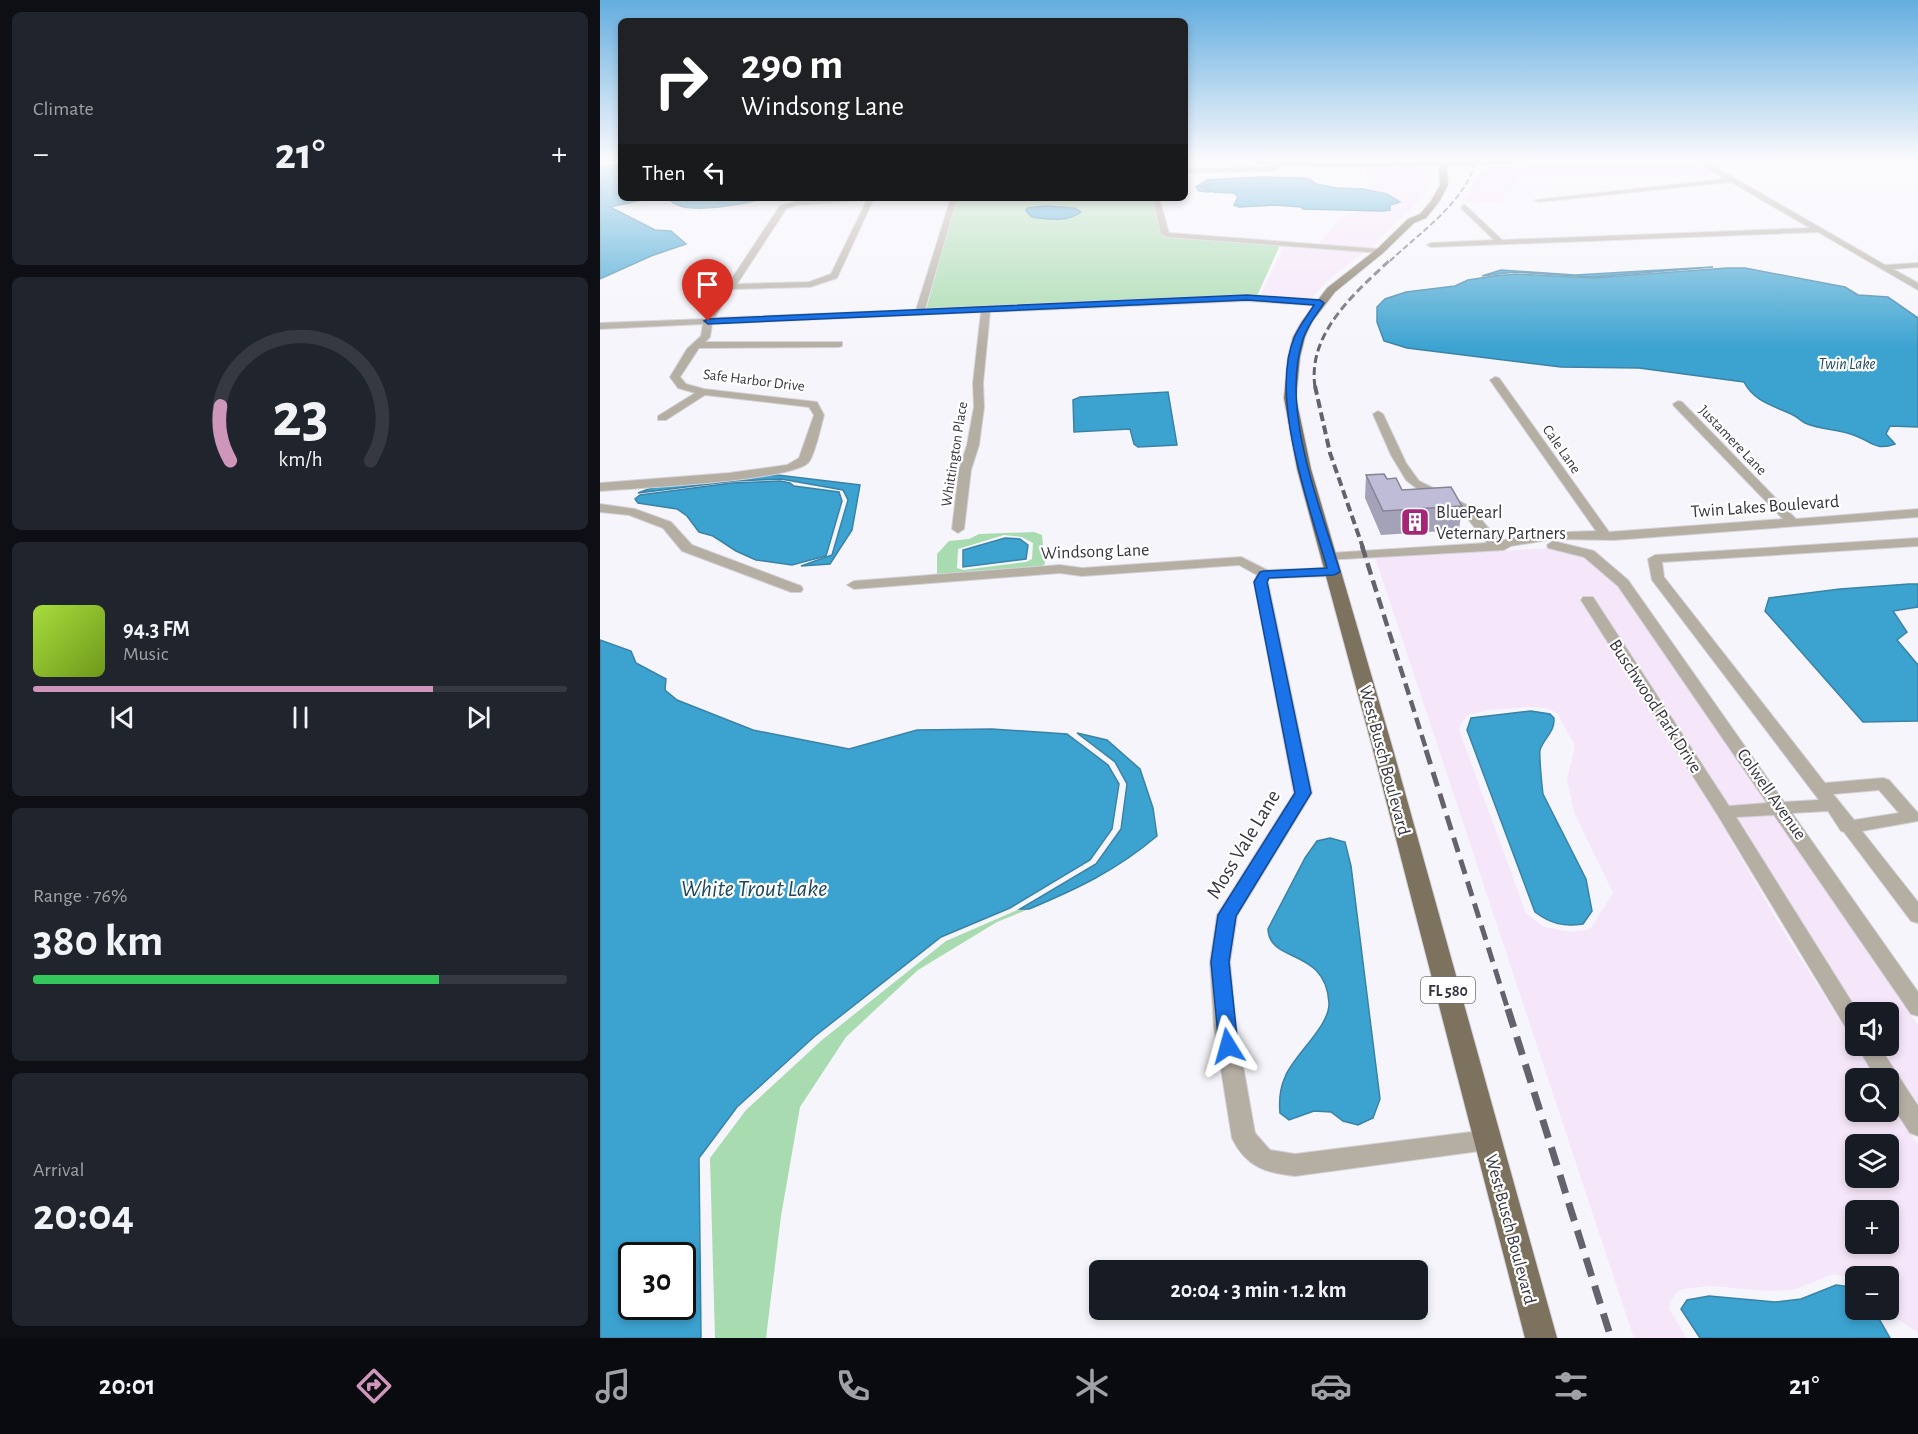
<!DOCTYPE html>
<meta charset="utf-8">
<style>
:root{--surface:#171b24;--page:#20242c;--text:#f1f3f6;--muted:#9ea1a6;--line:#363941;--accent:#cf96bc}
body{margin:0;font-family:"Alegreya Sans",sans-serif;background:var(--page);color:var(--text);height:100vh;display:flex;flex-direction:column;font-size:22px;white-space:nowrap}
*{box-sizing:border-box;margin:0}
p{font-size:20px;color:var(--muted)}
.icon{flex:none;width:33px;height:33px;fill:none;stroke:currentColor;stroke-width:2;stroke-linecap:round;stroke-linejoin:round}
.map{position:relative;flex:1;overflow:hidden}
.drawer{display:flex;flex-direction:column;gap:12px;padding:12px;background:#0d0f14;width:600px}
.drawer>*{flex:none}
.hud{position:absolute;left:18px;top:18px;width:570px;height:183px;border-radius:9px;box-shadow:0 3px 9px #0003;background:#202124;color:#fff;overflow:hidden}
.fabs{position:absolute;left:1245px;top:1002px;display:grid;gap:12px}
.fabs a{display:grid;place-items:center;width:54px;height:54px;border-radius:9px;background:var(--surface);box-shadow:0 3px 9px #0003;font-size:30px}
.speed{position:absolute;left:18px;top:1242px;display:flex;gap:12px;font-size:30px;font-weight:700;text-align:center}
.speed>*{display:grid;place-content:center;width:78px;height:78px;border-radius:50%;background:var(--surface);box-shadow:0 3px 9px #0003;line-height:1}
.speed .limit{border:3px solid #111;border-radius:9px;background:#fff;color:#111}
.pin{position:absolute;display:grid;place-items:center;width:51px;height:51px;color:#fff;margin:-62px -26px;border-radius:50% 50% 50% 0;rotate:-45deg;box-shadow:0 0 6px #0007}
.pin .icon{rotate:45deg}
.me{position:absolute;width:66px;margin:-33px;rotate:352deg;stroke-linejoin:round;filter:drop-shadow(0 0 4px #0008)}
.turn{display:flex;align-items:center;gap:21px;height:126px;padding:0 24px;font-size:27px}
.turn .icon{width:78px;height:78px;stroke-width:2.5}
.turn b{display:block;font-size:42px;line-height:51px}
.then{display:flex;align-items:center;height:57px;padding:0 24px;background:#0003;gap:12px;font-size:22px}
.big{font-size:45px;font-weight:600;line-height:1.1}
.drawer .tile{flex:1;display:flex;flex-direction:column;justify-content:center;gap:9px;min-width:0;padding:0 21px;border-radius:9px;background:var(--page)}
.drawer .dial{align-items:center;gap:0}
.dial svg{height:156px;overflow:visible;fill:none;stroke:var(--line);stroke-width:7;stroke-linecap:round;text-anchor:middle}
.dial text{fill:var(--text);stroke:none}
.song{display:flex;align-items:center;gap:18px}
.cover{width:72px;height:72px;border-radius:9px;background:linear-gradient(135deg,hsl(80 70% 55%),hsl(80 70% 35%))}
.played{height:6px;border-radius:3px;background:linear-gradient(90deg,var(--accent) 75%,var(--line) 75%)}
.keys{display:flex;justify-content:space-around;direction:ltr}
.heat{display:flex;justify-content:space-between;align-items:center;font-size:33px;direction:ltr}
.charge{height:9px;border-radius:4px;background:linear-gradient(90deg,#34c759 76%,var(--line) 0)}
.trip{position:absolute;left:489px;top:1260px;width:339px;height:60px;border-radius:9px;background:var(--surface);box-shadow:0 3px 9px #0003;font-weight:600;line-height:60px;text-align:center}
.tabs{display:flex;height:96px;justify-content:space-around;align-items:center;background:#090b0e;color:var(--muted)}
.tabs .icon{width:42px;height:42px}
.tabs .current{color:var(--accent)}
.tabs b{font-size:27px;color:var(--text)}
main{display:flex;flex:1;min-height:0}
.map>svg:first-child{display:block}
.commercial{fill:#f6e6f9;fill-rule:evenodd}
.green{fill:#a8dbaf;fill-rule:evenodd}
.water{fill:#3ca3d1;stroke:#3a82a6;stroke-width:1.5;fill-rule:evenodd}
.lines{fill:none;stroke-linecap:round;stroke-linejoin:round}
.minor-casing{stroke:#d3d2d9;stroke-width:2}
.major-casing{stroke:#d3d2d9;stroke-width:2}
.minor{fill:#b4aea3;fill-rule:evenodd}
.major{fill:#7d725e;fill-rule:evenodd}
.rail-far5{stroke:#64636d;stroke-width:2;stroke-dasharray:6 3;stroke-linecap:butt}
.rail-far4{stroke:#64636d;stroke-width:3;stroke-dasharray:8 4;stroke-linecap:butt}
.rail-far3{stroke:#64636d;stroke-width:4;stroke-dasharray:9 4.5;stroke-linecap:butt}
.rail-far2{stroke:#64636d;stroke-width:4.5;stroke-dasharray:12 6;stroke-linecap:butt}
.rail-far1{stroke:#64636d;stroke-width:5;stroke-dasharray:15 8;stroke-linecap:butt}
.rail{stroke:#64636d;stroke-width:7;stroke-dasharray:19 10;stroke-linecap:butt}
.wall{fill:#a4a2b9}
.building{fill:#bfbcd7;stroke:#868496;stroke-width:1.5}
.route{fill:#1a73e8;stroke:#114b97;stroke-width:1.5}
.labels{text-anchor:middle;stroke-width:4.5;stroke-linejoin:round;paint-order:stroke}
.far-street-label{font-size:15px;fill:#363540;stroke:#fff}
.far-water-label{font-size:16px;font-style:italic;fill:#1d485c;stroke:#fff}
.shield{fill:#fff;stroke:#727279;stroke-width:1.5}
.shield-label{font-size:16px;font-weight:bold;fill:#363540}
.street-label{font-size:18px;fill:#363540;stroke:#fff}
.poi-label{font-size:18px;fill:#363540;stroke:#fff;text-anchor:start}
.near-street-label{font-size:21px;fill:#363540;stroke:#fff}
.near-water-label{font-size:24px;font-style:italic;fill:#1d485c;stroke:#fff}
</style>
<main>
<section class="drawer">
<div class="tile"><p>Climate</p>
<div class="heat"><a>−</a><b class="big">21°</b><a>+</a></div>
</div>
<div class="tile dial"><svg viewBox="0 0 100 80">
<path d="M14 69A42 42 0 1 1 86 69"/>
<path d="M14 69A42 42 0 0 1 9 41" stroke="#cf96bc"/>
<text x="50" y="56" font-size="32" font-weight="700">23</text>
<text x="50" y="72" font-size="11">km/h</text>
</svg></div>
<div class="tile">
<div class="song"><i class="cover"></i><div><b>94.3 FM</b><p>Music</p></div></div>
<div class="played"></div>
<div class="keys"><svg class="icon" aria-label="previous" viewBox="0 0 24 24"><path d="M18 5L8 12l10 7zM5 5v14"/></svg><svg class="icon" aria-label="pause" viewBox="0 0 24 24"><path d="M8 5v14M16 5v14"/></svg><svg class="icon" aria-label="next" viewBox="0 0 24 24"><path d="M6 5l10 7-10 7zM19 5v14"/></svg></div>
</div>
<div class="tile"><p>Range · 76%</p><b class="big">380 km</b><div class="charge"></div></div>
<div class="tile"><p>Arrival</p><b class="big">20:04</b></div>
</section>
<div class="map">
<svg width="1318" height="1338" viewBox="0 0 1318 1338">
<rect width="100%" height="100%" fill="#f6f5fb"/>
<g class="commercial">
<polygon points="952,161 1096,161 1119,174 921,177 900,202 862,201 885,168 882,163"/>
<polygon points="831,164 832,178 821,199 769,249 718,245 741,217 763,211 782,211 792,208 790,205 799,202 769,191 767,166"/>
<polygon points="684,245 766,251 728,280 710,300 660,297"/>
<path d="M954,548L977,553L989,559L1016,583L1168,802L1130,806L993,596L979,597L1115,813L1184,932L1276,1078H1256V1112H1288L1289,1098L1318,1145V1332L1289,1314L1287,1310H1288V1276H1256L1255,1279L1234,1274L1195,1289L1171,1291L1109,1286L1082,1289L1076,1293L1070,1302L1069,1309L1087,1338H1034L775,557ZM929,707L946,708L957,713L975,746L967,779L974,812L1013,893L991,928L986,930L971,932L944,927L926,913L859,730L861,723L868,715L887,710ZM1256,1144H1288V1178H1256ZM1256,1210H1288V1244H1256Z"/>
<polygon points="1176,813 1318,1025 1318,1106 1279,1046 1288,1046 1288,1012 1258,1012 1205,931 1137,817"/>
</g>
<g class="green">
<polygon points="357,198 553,198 564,237 680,245 657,296 326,310"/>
<path d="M434,532L442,535L445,564L440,567L337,575V554L349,541L369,539L379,534ZM404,535L422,537L433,543L432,559L426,562L363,570L357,568L358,549Z"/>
<polygon points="420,909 429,909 397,922 318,970 246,1037 200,1107 181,1216 166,1338 115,1338 110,1158 146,1110 222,1040 346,941"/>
</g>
<g class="water">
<polygon points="21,165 21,198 51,198 10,207 55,230 71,231 86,244 51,256 0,279 0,166"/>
<polygon points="662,177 700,178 710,179 716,184 737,188 763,189 787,194 800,202 790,205 790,210 782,211 703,209 701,207 675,205 639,207 634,205 638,197 634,193 613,192 603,186 614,182 601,186 610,192 599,191 596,187 607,180"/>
<path d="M66,198H165C145,204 97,213 78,205C73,204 71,200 66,198Z"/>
<path d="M446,206L474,208L481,212C467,223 448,219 432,217L426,211L427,208Z"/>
<polygon points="1113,267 992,277 914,272 882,276 901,270 975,275"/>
<path d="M1127,268H1145L1245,287L1258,295L1288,297L1318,318V427L1290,426L1286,434L1295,444C1276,451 1272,442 1256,436C1240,429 1220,430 1205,423C1201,421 1198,417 1193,415C1175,406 1154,402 1144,382L1039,368L961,367L807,348L784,341L777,322V307L785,299L806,292L855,286L868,280L894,276L915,274L993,278Z"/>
<polygon points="568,392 577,445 538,447 534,444 530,429 474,432 473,400 480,397"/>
<path d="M169,474L260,485L252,530L230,564L201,566L232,555L248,500L243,490L181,479L134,481L38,493C72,478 131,478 169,474Z"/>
<polygon points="180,481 190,483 194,486 239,492 242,501 226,556 192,565 156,560 136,551 113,536 99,532 87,516 77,509 38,503 35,499 40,495 132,483"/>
<polygon points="405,538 420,539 428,545 426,559 363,567 363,550"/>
<polygon points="1309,584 1318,584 1318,607 1293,611 1307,632 1297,640 1318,665 1318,721 1263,722 1165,611 1169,598 1240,589"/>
<path d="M0,640L31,651L36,663L66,679L65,690L77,700L153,730L249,749L317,730L392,729L467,734L508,765L519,784L512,829L490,860L410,908L341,937L215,1036L137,1107L99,1158L101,1338H0ZM32,1256H82V1306H32Z"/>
<path d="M931,711L950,714L954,718C955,732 944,738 940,750C939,755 942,787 943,794L986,879L992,911L983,924C964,927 951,924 935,912L867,730L871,718Z"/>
<path d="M477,733L507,740L540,769L553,808L557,836C517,870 477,889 429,909H420L496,864L521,829L527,784L515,762Z"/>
<path d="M730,838L745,842L751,866L780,1099L773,1118L758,1125L743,1121L731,1112L714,1111L689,1120L680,1113C679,1102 680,1088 685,1077C693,1056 730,1026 729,1003C726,947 669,964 668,929L705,858L717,841Z"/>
<polygon points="1236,1285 1251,1287 1255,1290 1256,1310 1274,1310 1290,1338 1100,1338 1081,1309 1087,1300 1109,1296 1175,1302 1201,1299"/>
</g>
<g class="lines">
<g class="minor-casing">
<g id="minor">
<polygon points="681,161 688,161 677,169 668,171 585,173 585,169 668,167"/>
<polygon points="1096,161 1103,161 1136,179 1285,265 1318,263 1318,267 1293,269 1318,283 1318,290 1218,232 831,247 827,245 831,243 894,240 861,208 864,204 902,240 1210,228 1131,182 938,202 935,200 1125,179"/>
<path d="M236,198H274L237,278L210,287L133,289L114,318L316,310L351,198H357L325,309L647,295L720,300L724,303L720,306L647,301L390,312L383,383L384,407L379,445L371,470L364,529L358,533L352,529L359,470L367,445L374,407L373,383L381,312L112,324L110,337L105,342H242V346L239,347L99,348L80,377L86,384L104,389L217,402L224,415C221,425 215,456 208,463C189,481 35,488 0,491V483L129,473L187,465L199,458L214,415L209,407L105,395L66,420H58V416L95,393L78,388L70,377L87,349L101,336L103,324L0,329V323L105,319L180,206L196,201ZM267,200L231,274L209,282L137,284L186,209L197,205Z"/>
<polygon points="553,198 559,198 569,233 780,249 784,251 780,253 568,237 561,234"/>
<polygon points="895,377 899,378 1009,532 1183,519 1074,406 1073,404 1078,401 1082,402 1196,519 1318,509 1318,517 1014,540 954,539 911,546 904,550 725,560 723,557 730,553 887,543 863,513 825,495 806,480 791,455 773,414 778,411 783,414 806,463 819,481 871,507 899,541 939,533 996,531 890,380"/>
<polygon points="0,504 35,509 71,522 92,545 201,586 203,589 201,592 191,592 82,551 63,528 29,515 0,512"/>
<path d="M1318,538V546L1062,562L1064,577L1225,783L1283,778L1289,780L1318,813V821L1262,831L1318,902V923L1311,921L1244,832L1241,831L1228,811L1192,813L1318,992V1016L1311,1014L1174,815L1136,817L1258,1012H1256V1036L1249,1033L1117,814L981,600L983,597H993L1129,806L1167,803L1018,586L984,557L948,548L947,545L953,541L994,551L1028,580L1184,802L1219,800L1052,580L1048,559L1055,555ZM1279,790L1299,813L1254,820L1233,794Z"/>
<path d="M641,557L667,570L734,568L741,572L734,576L669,578L668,582L712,793L637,916L630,962L636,1026L655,1133L670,1150L695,1154L887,1130L895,1133L899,1140L895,1147L887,1150L695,1176C666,1173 646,1167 632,1138L614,1026L610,962L617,915L694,793L654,582L657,575L639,565L482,576L460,573L254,589L247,585L254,581L460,565L482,568Z"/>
<polygon points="1257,1046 1279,1046 1318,1106 1318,1136 1310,1133 1288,1099 1288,1078 1276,1078"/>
</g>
</g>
<g class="major-casing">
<polygon id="major" points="656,161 738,163 931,161 927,163 847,165 848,185 839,202 826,218 814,223 783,253 735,292 712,322 705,337 700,357 696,398 711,469 792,746 957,1338 925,1338 772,746 697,469 684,398 688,357 693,337 702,321 727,288 777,249 808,219 820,214 831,201 840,185 839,165 738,167 659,163"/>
</g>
<use href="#minor" class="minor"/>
<use href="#major" class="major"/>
<path class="rail-far5" d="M790,261C818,234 868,200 875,161"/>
<path class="rail-far4" d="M715,387C707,333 756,292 791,259"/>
<polyline class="rail-far3" points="715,386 730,453 763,548"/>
<polyline class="rail-far2" points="762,546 827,752"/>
<polyline class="rail-far1" points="826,750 908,1010"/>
<polyline class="rail" points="908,1009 1011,1338"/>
</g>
<polygon class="wall" points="766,475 787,479 802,490 862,506 859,530 781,535 765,498"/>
<polygon class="building" points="784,474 787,479 796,478 802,490 851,487 862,506 783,511 766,475"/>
<linearGradient id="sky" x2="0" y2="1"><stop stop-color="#63addf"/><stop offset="0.46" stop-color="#fbfafd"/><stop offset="1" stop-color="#fbfafd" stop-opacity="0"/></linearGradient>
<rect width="1318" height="348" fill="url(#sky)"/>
<path class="route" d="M647,295L720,300L724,303C717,314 707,326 703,339C680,409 719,503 740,572L734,575L669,578L667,582L711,793L636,916L629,962L638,1046L635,1052L628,1054L621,1052L619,1046L611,962L618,915L695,793L654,582L660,572L664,571L727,568C710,508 668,395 695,336C700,325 708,315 714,305L647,300L108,324L104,321L108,319Z"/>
<defs>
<g id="building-square" transform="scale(1.5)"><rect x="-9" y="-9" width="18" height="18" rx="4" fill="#a52576" stroke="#fff"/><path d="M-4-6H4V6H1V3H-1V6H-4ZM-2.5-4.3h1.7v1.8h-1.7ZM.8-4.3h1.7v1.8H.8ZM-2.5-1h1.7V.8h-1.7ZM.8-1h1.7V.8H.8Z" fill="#fff"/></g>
</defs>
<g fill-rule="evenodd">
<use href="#building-square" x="815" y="522"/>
</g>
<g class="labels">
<g class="far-street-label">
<text transform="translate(154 380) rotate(7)" y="5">Safe Harbor Drive</text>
<text transform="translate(1133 440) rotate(46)" y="5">Justamere Lane</text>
<text transform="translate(962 449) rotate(55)" y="5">Cale Lane</text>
<text transform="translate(354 454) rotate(-81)" y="5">Whittington Place</text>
</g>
<g class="far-water-label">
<text x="1247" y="369">Twin Lake</text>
</g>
<rect class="shield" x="821" y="977" width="54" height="26" rx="4.5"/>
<g class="shield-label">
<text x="848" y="996">FL 580</text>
</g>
<g class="street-label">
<text transform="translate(1165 506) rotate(-4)" y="6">Twin Lakes Boulevard</text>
<text transform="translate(495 551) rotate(-2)" y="6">Windsong Lane</text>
<text transform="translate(1056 706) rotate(57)" y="6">Buschwood Park Drive</text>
<text transform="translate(785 760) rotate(75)" y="6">West Busch Boulevard</text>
<text transform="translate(1172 794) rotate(55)" y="6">Colwell Avenue</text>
<text transform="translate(911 1229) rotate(75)" y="6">West Busch Boulevard</text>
</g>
<g class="poi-label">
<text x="836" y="518">BluePearl<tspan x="836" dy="21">Veternary Partners</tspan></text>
</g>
<g class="near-street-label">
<text transform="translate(643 844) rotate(-59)" y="7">Moss Vale Lane</text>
</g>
<g class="near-water-label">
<text x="154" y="896">White Trout Lake</text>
</g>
</g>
</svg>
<div class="fabs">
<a><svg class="icon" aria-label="sound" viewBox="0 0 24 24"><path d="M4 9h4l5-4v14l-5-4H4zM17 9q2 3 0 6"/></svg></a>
<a><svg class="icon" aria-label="search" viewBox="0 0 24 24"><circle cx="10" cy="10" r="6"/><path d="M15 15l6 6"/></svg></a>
<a><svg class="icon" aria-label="layers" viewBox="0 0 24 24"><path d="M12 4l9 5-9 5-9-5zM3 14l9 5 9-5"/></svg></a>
<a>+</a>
<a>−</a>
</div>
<div class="speed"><div class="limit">30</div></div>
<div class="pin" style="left:108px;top:321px;background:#d93025"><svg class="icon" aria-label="arrive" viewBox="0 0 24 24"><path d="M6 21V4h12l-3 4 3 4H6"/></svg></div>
<svg class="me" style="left:628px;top:1046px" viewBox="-20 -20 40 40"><path d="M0-17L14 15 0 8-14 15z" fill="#1a73e8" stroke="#fff" stroke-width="4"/></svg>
<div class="trip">20:04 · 3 min · 1.2 km</div>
<div class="hud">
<div class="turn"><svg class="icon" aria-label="right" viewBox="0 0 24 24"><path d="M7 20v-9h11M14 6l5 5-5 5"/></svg><div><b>290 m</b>Windsong Lane</div></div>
<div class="then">Then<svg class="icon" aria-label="left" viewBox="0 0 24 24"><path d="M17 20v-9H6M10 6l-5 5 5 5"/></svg></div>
</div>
</div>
</main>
<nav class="tabs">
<b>20:01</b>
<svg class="icon current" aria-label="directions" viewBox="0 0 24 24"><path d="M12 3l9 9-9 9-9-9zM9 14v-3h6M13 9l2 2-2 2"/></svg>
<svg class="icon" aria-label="music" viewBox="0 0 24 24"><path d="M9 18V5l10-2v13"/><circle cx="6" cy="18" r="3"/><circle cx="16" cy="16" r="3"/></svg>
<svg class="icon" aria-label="phone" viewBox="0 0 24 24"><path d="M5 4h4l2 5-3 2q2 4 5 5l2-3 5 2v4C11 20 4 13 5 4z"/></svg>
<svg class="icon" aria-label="climate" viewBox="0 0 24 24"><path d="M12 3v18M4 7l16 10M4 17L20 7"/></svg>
<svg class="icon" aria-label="car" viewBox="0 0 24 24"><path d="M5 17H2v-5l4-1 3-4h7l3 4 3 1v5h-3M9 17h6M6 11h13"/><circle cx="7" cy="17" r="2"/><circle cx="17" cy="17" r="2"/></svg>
<svg class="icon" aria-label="filters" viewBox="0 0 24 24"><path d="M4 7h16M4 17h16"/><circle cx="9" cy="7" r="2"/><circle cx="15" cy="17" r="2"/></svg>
<b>21°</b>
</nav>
